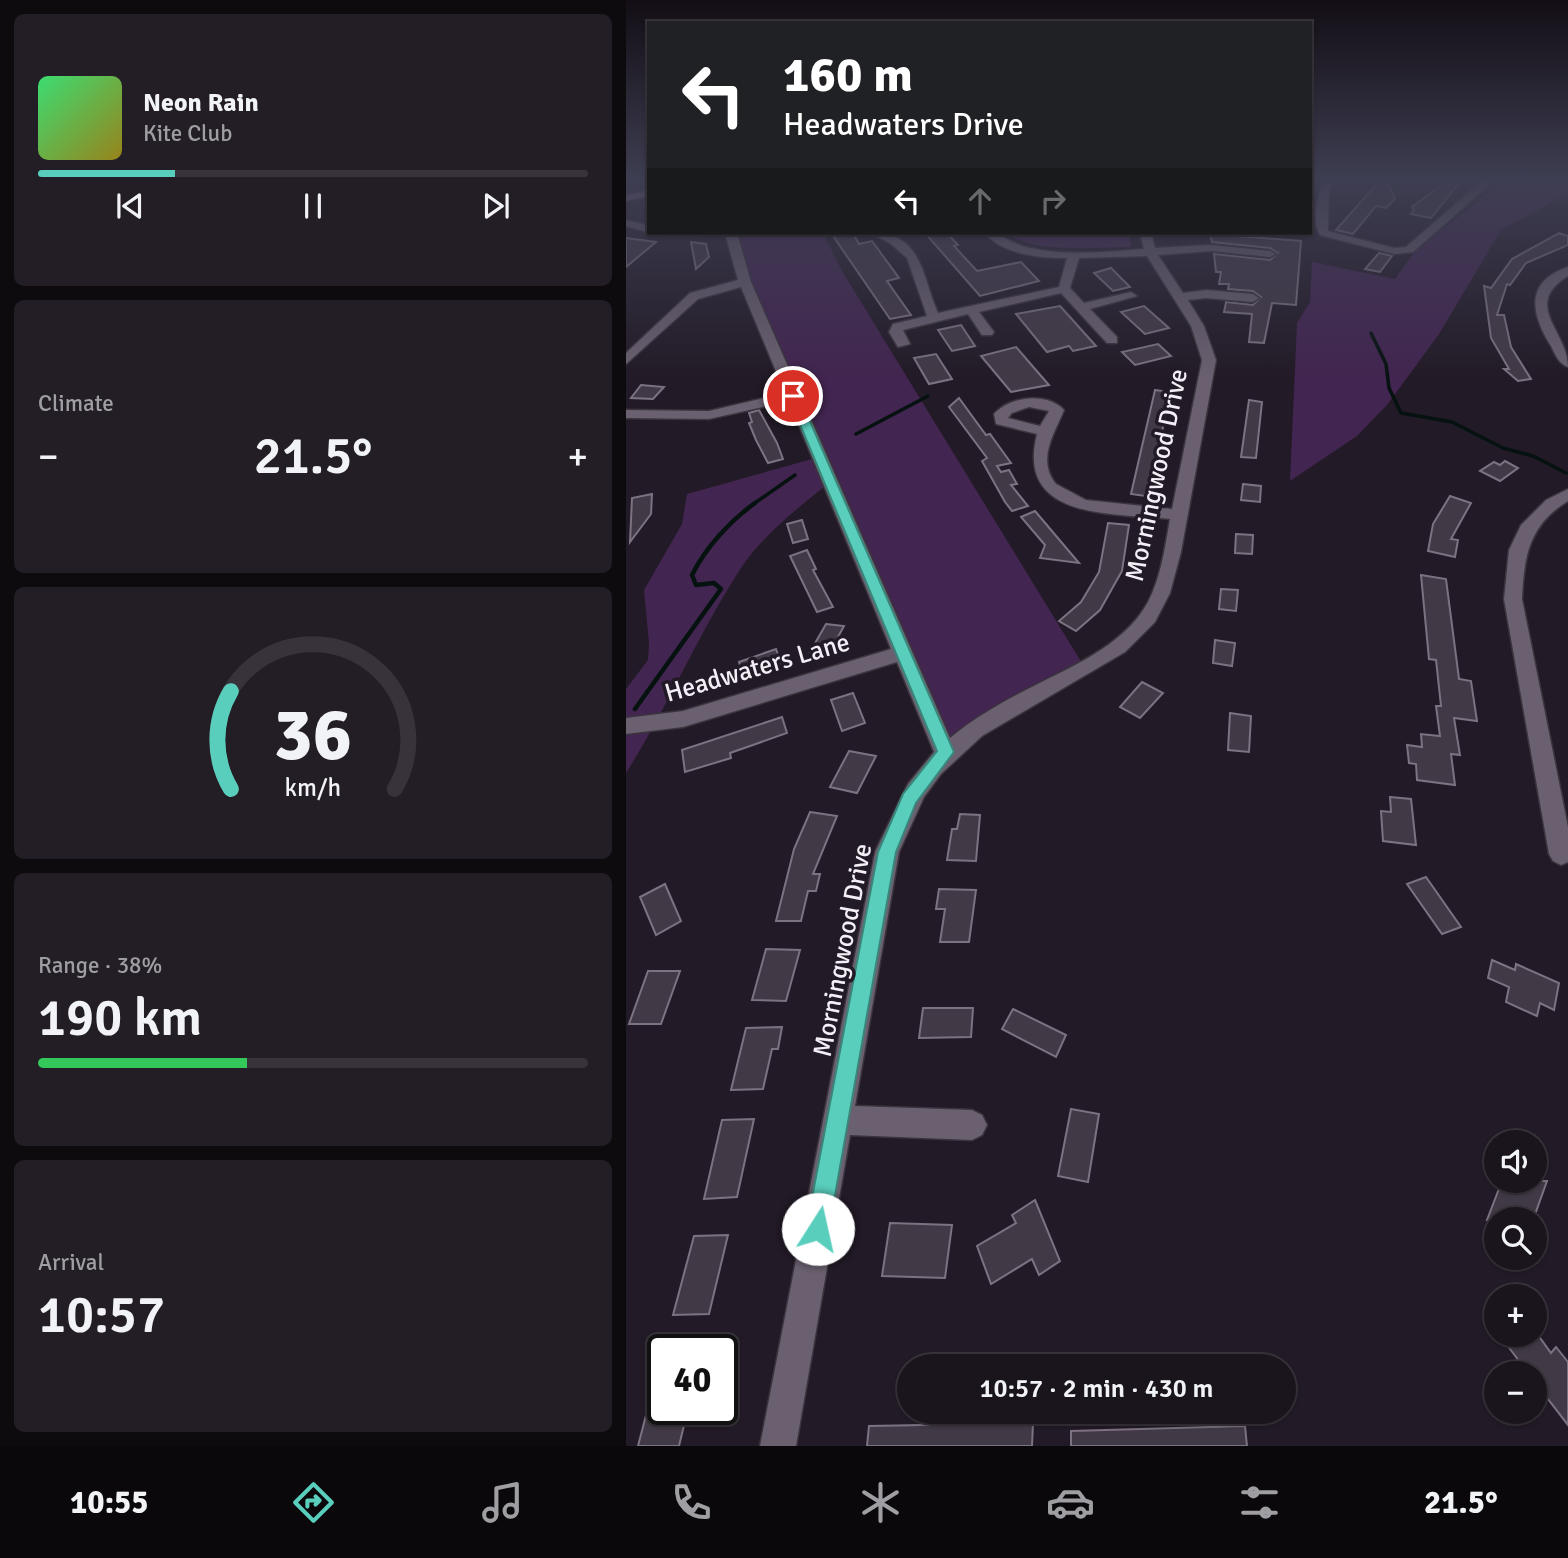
<!DOCTYPE html>
<meta charset="utf-8">
<style>
:root{--surface:#1a141c;--page:#231d25;--text:#f1f3f6;--muted:#9f9ea3;--line:#38333b;--accent:#5acebd}
body{margin:0;font-family:Signika,sans-serif;background:var(--page);color:var(--text);height:100vh;display:flex;flex-direction:column;font-size:26px;white-space:nowrap}
*{box-sizing:border-box;margin:0}
p{font-size:23px;color:var(--muted)}
.icon{flex:none;width:38px;height:38px;fill:none;stroke:currentColor;stroke-width:2;stroke-linecap:round;stroke-linejoin:round}
.map{position:relative;flex:1;overflow:hidden}
.side{display:flex;flex-direction:column;gap:14px;padding:14px;background:#0e0b0f;width:626px}
.side>*{flex:none}
.banner{position:absolute;left:21px;top:21px;width:665px;height:214px;border-radius:0px;box-shadow:0 2px 5px #0004,0 0 0 2px var(--line);background:#202124;color:#fff;overflow:hidden}
.tools{position:absolute;left:858px;top:1130px;display:grid;gap:14px}
.tools a{display:grid;place-items:center;width:63px;height:63px;border-radius:50%;background:var(--surface);box-shadow:0 2px 5px #0004,0 0 0 2px var(--line);font-size:35px}
.speed{position:absolute;left:21px;top:1334px;display:flex;gap:14px;font-size:35px;font-weight:700;text-align:center}
.speed>*{display:grid;place-content:center;width:91px;height:91px;border-radius:50%;background:var(--surface);box-shadow:0 2px 5px #0004,0 0 0 2px var(--line);line-height:1}
.speed .limit{border:4px solid #111;border-radius:10px;background:#fff;color:#111}
.pin{position:absolute;display:grid;place-items:center;width:60px;height:60px;color:#fff;margin:-30px;border:4px solid #fff;border-radius:50%;box-shadow:0 2px 7px #0007}
.me{position:absolute;width:77px;margin:-38px;rotate:10deg;stroke-linejoin:round;filter:drop-shadow(0 0 5px #0008)}
.turn{display:flex;align-items:center;gap:24px;height:147px;padding:0 21px;font-size:32px}
.turn .icon{width:91px;height:91px;stroke-width:2.5}
.turn b{display:block;font-size:49px;line-height:60px}
.lanes{display:flex;align-items:center;height:66px;padding:0 21px;background:#0003;justify-content:center;gap:35px;direction:ltr}
.lanes .off{opacity:.35}
.big{font-size:52px;font-weight:600;line-height:1.1}
.side .widget{flex:1;display:flex;flex-direction:column;justify-content:center;gap:10px;min-width:0;padding:0 24px;border-radius:10px;background:var(--page)}
.side .dial{align-items:center;gap:0}
.dial svg{height:182px;overflow:visible;fill:none;stroke:var(--line);stroke-width:7;stroke-linecap:round;text-anchor:middle}
.dial text{fill:var(--text);stroke:none}
.song{display:flex;align-items:center;gap:21px}
.cover{width:84px;height:84px;border-radius:10px;background:linear-gradient(135deg,hsl(140 70% 55%),hsl(50 70% 35%))}
.played{height:7px;border-radius:4px;background:linear-gradient(90deg,var(--accent) 25%,var(--line) 25%)}
.keys{display:flex;justify-content:space-around;direction:ltr}
.heat{display:flex;justify-content:space-between;align-items:center;font-size:38px;direction:ltr}
.charge{height:10px;border-radius:5px;background:linear-gradient(90deg,#34c759 38%,var(--line) 0)}
.trip{position:absolute;left:271px;top:1354px;width:399px;height:70px;border-radius:35px;background:var(--surface);box-shadow:0 2px 5px #0004,0 0 0 2px var(--line);font-weight:600;line-height:70px;text-align:center}
.dock{display:flex;height:112px;justify-content:space-around;align-items:center;background:#0a080b;color:var(--muted)}
.dock .icon{width:49px;height:49px}
.dock .selected{color:var(--accent)}
.dock b{font-size:32px;color:var(--text)}
main{display:flex;flex:1;min-height:0}
.map>svg:first-child{display:block}
.green{fill:#422550}
.lines{fill:none;stroke-linecap:round;stroke-linejoin:round}
.stream-far1{stroke:#061210;stroke-width:3.5}
.stream{stroke:#061210;stroke-width:4.5}
.building{fill:#423946;stroke:#7c7281;stroke-width:2}
.minor-casing{stroke:#3a343d;stroke-width:3}
.major-casing{stroke:#3a343d;stroke-width:3}
.minor{fill:#6a606f;fill-rule:evenodd}
.major{fill:#a078b3;fill-rule:evenodd}
.route{fill:#5acebd;stroke:#3a867b;stroke-width:2}
.labels{text-anchor:middle;stroke-width:7;stroke-linejoin:round;paint-order:stroke}
.street-label{font-size:26px;fill:#f4eff7;stroke:#221a26}
</style>
<main>
<section class="side">
<div class="widget">
<div class="song"><i class="cover"></i><div><b>Neon Rain</b><p>Kite Club</p></div></div>
<div class="played"></div>
<div class="keys"><svg class="icon" aria-label="previous" viewBox="0 0 24 24"><path d="M18 5L8 12l10 7zM5 5v14"/></svg><svg class="icon" aria-label="pause" viewBox="0 0 24 24"><path d="M8 5v14M16 5v14"/></svg><svg class="icon" aria-label="next" viewBox="0 0 24 24"><path d="M6 5l10 7-10 7zM19 5v14"/></svg></div>
</div>
<div class="widget"><p>Climate</p>
<div class="heat"><a>−</a><b class="big">21.5°</b><a>+</a></div>
</div>
<div class="widget dial"><svg viewBox="0 0 100 80">
<path d="M14 69A42 42 0 1 1 86 69"/>
<path d="M14 69A42 42 0 0 1 14 26" stroke="#5acebd"/>
<text x="50" y="56" font-size="32" font-weight="700">36</text>
<text x="50" y="72" font-size="11">km/h</text>
</svg></div>
<div class="widget"><p>Range · 38%</p><b class="big">190 km</b><div class="charge"></div></div>
<div class="widget"><p>Arrival</p><b class="big">10:57</b></div>
</section>
<div class="map">
<svg width="942" height="1446" viewBox="0 0 942 1446">
<rect width="100%" height="100%" fill="#221a26"/>
<g class="green">
<polygon points="871,178 925,178 941,184 941,194 875,230 813,334 761,405 731,436 664,481 671,323 684,302 686,262 769,279 789,251 867,189"/>
<path d="M105,233H197L216,271L459,668L319,752L203,483C174,506 135,537 115,568C72,634 42,707 0,773V689L22,660L23,643L18,590L56,524L61,494L193,457L119,282Z"/>
<path d="M383,233H503L505,247C478,247 400,254 383,233Z"/>
</g>
<g class="lines">
<g class="stream-far1">
<polyline points="745,333 760,364 763,388 775,413 826,422 877,448 907,456 940,473"/>
<polyline points="230,434 302,396"/>
<polyline points="126,505 169,475"/>
</g>
<path class="stream" d="M9,709L95,589L88,583L70,585L66,575C80,547 104,521 129,503"/>
</g>
<g class="building">
<polygon points="756,178 760,178 769,199 760,208 750,206 727,234 710,230"/>
<polygon points="825,178 837,178 805,218 785,214 788,210 786,207"/>
<polygon points="205,233 227,233 233,244 246,241 273,278 261,281 285,315 264,319"/>
<polygon points="299,233 321,233 332,245 328,246 351,271 395,262 413,281 354,296"/>
<polygon points="933,233 942,236 942,245 900,263 884,285 881,284 871,315 878,315 885,347 905,379 892,381 878,369 883,369 865,338 858,286 865,288 886,259"/>
<polygon points="584,234 675,241 670,305 646,303 638,343 623,342 626,314 598,312 600,302 627,305 635,297 627,291 602,289 603,284 593,284 595,272 590,272 588,254 644,260 652,253 644,248 586,242"/>
<polygon points="0,238 30,242 0,267"/>
<polygon points="65,242 80,244 83,257 70,269"/>
<polygon points="753,253 766,256 754,272 739,269"/>
<polygon points="485,268 504,287 487,291 468,273"/>
<polygon points="434,306 470,346 447,351 443,346 421,352 390,314"/>
<polygon points="518,306 543,328 519,334 495,312"/>
<polygon points="335,325 349,346 326,351 312,330"/>
<polygon points="532,344 545,356 509,365 496,352"/>
<polygon points="390,347 403,362 423,385 385,392 355,356"/>
<polygon points="310,354 326,379 303,384 288,358"/>
<polygon points="15,385 38,387 27,399 5,398"/>
<polygon points="529,390 544,392 533,447 519,496 505,494"/>
<polygon points="333,398 360,435 364,434 385,463 371,466 375,472 383,470 391,484 385,485 402,506 386,511 379,502 356,461 361,458 323,407"/>
<polygon points="623,400 636,402 630,458 615,457"/>
<polygon points="133,410 151,443 157,459 142,463 130,440 123,423 126,422 123,413"/>
<polygon points="879,461 892,468 874,481 854,471 868,462 874,465"/>
<polygon points="617,484 635,486 634,502 615,500"/>
<polygon points="26,494 25,514 4,542 6,498"/>
<polygon points="824,496 845,503 825,539 832,540 829,557 802,551 807,524"/>
<polygon points="409,511 453,563 414,558 419,545 395,517"/>
<polygon points="176,520 182,539 167,543 161,524"/>
<polygon points="482,523 503,525 496,571 474,610 450,631 433,621 455,602 473,572"/>
<polygon points="610,534 627,535 626,554 609,553"/>
<polygon points="181,550 190,569 187,570 207,607 191,612 164,556"/>
<polygon points="795,575 820,579 833,679 845,681 851,721 828,718 834,755 825,754 829,785 791,780 790,764 783,763 781,745 796,747 795,734 814,736 810,706 815,706 810,660 803,659"/>
<polygon points="595,589 612,590 610,611 593,609"/>
<polygon points="200,624 218,626 202,655 184,652"/>
<polygon points="589,640 609,643 606,666 587,663"/>
<polygon points="150,649 155,664 117,676 113,662"/>
<polygon points="516,682 537,693 514,718 494,707"/>
<polygon points="227,693 239,723 216,731 205,700"/>
<polygon points="604,713 625,716 623,752 602,750"/>
<polygon points="156,717 161,733 104,753 105,758 59,772 56,750"/>
<polygon points="223,751 250,756 231,793 204,787"/>
<polygon points="764,797 785,799 790,845 757,841 755,811 765,812"/>
<polygon points="184,812 211,816 187,874 194,874 190,891 182,891 175,921 150,921 168,849"/>
<polygon points="334,814 354,815 350,861 321,860 326,829 331,829"/>
<polygon points="800,877 835,927 816,934 781,884"/>
<polygon points="39,884 55,921 30,935 14,897"/>
<polygon points="313,889 350,890 343,942 314,942 319,909 310,909"/>
<polygon points="140,949 174,950 160,1001 126,1000"/>
<polygon points="866,960 889,970 890,964 933,983 928,1010 914,1003 911,1016 880,1002 883,987 862,978"/>
<polygon points="22,971 54,971 35,1024 3,1024"/>
<polygon points="297,1008 347,1008 345,1037 293,1038"/>
<polygon points="387,1009 440,1035 430,1057 376,1029"/>
<polygon points="156,1027 152,1049 146,1049 137,1089 105,1090 120,1028"/>
<polygon points="445,1109 473,1114 462,1182 432,1176"/>
<polygon points="128,1119 111,1197 78,1199 96,1120"/>
<polygon points="876,1181 921,1181 907,1220 861,1220"/>
<polygon points="409,1200 434,1261 413,1275 406,1259 365,1284 351,1246 390,1223 386,1215"/>
<polygon points="264,1223 326,1225 319,1278 256,1276"/>
<polygon points="102,1235 83,1314 47,1315 68,1236"/>
<polygon points="890,1335 912,1335 925,1353 930,1347 942,1362 942,1425 908,1381 908,1374 903,1374 881,1345"/>
<polygon points="32,1369 37,1370 37,1409 62,1409 53,1446 12,1446"/>
<polygon points="407,1423 406,1446 241,1446 243,1426"/>
<polygon points="619,1426 621,1446 445,1446 445,1431"/>
</g>
<g class="lines">
<g class="minor-casing">
<g id="minor">
<path d="M699,178H709L703,191L702,231L768,248L780,247L860,178H871L787,252L768,254L694,235C685,220 692,193 699,178Z"/>
<polygon points="0,220 23,226 25,233 0,226"/>
<polygon points="29,233 82,233 76,236 35,236"/>
<path d="M99,233H111L125,282L324,738C346,720 371,705 396,692C439,669 497,648 522,602C535,577 539,547 544,519C486,513 389,520 411,434L370,424L368,414C384,396 421,392 438,410C429,433 410,459 430,484L460,500L546,509L576,360L565,326L521,256L453,258L444,288L458,303L505,292L511,296L464,309L491,337V343H481L435,293L353,312L368,332L366,335H356L342,314L277,330L284,344L272,347L263,332L267,324L301,316L281,258L264,243L244,233C297,231 296,278 312,313L433,287L441,258C414,258 377,255 359,233C375,233 387,245 404,248C440,256 481,252 518,249L514,233H525L529,248L585,245L644,251L650,254L644,257L585,251L532,255L557,293L580,290L627,294L633,298L627,302L580,298L562,300L578,326L590,360L555,552L544,593L529,622L499,652L356,736L315,774L298,797L273,852L229,1106L346,1110L356,1115L361,1125L356,1135L346,1140L224,1135L170,1446H134L249,852L282,784L308,752L271,662L57,727L0,734V718L57,711L265,649L163,401L83,419L0,418V410L83,411L159,393L115,287L72,299L0,364V353L64,293L112,280ZM403,407L423,411L414,426L382,418L386,413Z"/>
<path d="M942,267V276C895,305 942,331 942,367C933,364 929,354 925,346C905,314 898,282 942,267Z"/>
<path d="M942,489V501C903,525 898,556 896,599L942,827V862L935,865L927,861L923,854L878,599L883,550L895,525L920,500Z"/>
</g>
</g>
<g class="major-casing">
<polygon id="major" points="23,190 23,196 0,201 0,195"/>
</g>
<use href="#minor" class="minor"/>
<use href="#major" class="major"/>
</g>
<linearGradient id="sky" x2="0" y2="1"><stop stop-color="#130e15"/><stop offset="0.47" stop-color="#3e3e52"/><stop offset="1" stop-color="#3e3e52" stop-opacity="0"/></linearGradient>
<rect width="942" height="380" fill="url(#sky)"/>
<polygon class="route" points="167,393 173,396 328,752 290,803 270,852 203,1229 200,1237 192,1241 183,1237 180,1229 252,852 277,794 311,751 162,396"/>
<g class="labels">
<g class="street-label">
<text transform="translate(530 475) rotate(-78)" y="9">Morningwood Drive</text>
<text transform="translate(131 667) rotate(-16)" y="9">Headwaters Lane</text>
<text transform="translate(216 950) rotate(-79)" y="9">Morningwood Drive</text>
</g>
</g>
</svg>
<div class="tools">
<a><svg class="icon" aria-label="sound" viewBox="0 0 24 24"><path d="M4 9h4l5-4v14l-5-4H4zM17 9q2 3 0 6"/></svg></a>
<a><svg class="icon" aria-label="search" viewBox="0 0 24 24"><circle cx="10" cy="10" r="6"/><path d="M15 15l6 6"/></svg></a>
<a>+</a>
<a>−</a>
</div>
<div class="speed"><div class="limit">40</div></div>
<div class="pin" style="left:167px;top:396px;background:#d93025"><svg class="icon" aria-label="arrive" viewBox="0 0 24 24"><path d="M6 21V4h12l-3 4 3 4H6"/></svg></div>
<svg class="me" style="left:192px;top:1229px" viewBox="-20 -20 40 40"><circle r="19" fill="#fff"/><path d="M0-13L10 11 0 6-10 11z" fill="#5acebd"/></svg>
<div class="trip">10:57 · 2 min · 430 m</div>
<div class="banner">
<div class="turn"><svg class="icon" aria-label="left" viewBox="0 0 24 24"><path d="M17 20v-9H6M10 6l-5 5 5 5"/></svg><div><b>160 m</b>Headwaters Drive</div></div>
<div class="lanes"><svg class="icon" aria-label="left" viewBox="0 0 24 24"><path d="M17 20v-9H6M10 6l-5 5 5 5"/></svg><svg class="icon off" aria-label="ahead" viewBox="0 0 24 24"><path d="M12 20V5M6 11l6-6 6 6"/></svg><svg class="icon off" aria-label="right" viewBox="0 0 24 24"><path d="M7 20v-9h11M14 6l5 5-5 5"/></svg></div>
</div>
</div>
</main>
<nav class="dock">
<b>10:55</b>
<svg class="icon selected" aria-label="directions" viewBox="0 0 24 24"><path d="M12 3l9 9-9 9-9-9zM9 14v-3h6M13 9l2 2-2 2"/></svg>
<svg class="icon" aria-label="music" viewBox="0 0 24 24"><path d="M9 18V5l10-2v13"/><circle cx="6" cy="18" r="3"/><circle cx="16" cy="16" r="3"/></svg>
<svg class="icon" aria-label="phone" viewBox="0 0 24 24"><path d="M5 4h4l2 5-3 2q2 4 5 5l2-3 5 2v4C11 20 4 13 5 4z"/></svg>
<svg class="icon" aria-label="climate" viewBox="0 0 24 24"><path d="M12 3v18M4 7l16 10M4 17L20 7"/></svg>
<svg class="icon" aria-label="car" viewBox="0 0 24 24"><path d="M5 17H2v-5l4-1 3-4h7l3 4 3 1v5h-3M9 17h6M6 11h13"/><circle cx="7" cy="17" r="2"/><circle cx="17" cy="17" r="2"/></svg>
<svg class="icon" aria-label="filters" viewBox="0 0 24 24"><path d="M4 7h16M4 17h16"/><circle cx="9" cy="7" r="2"/><circle cx="15" cy="17" r="2"/></svg>
<b>21.5°</b>
</nav>
